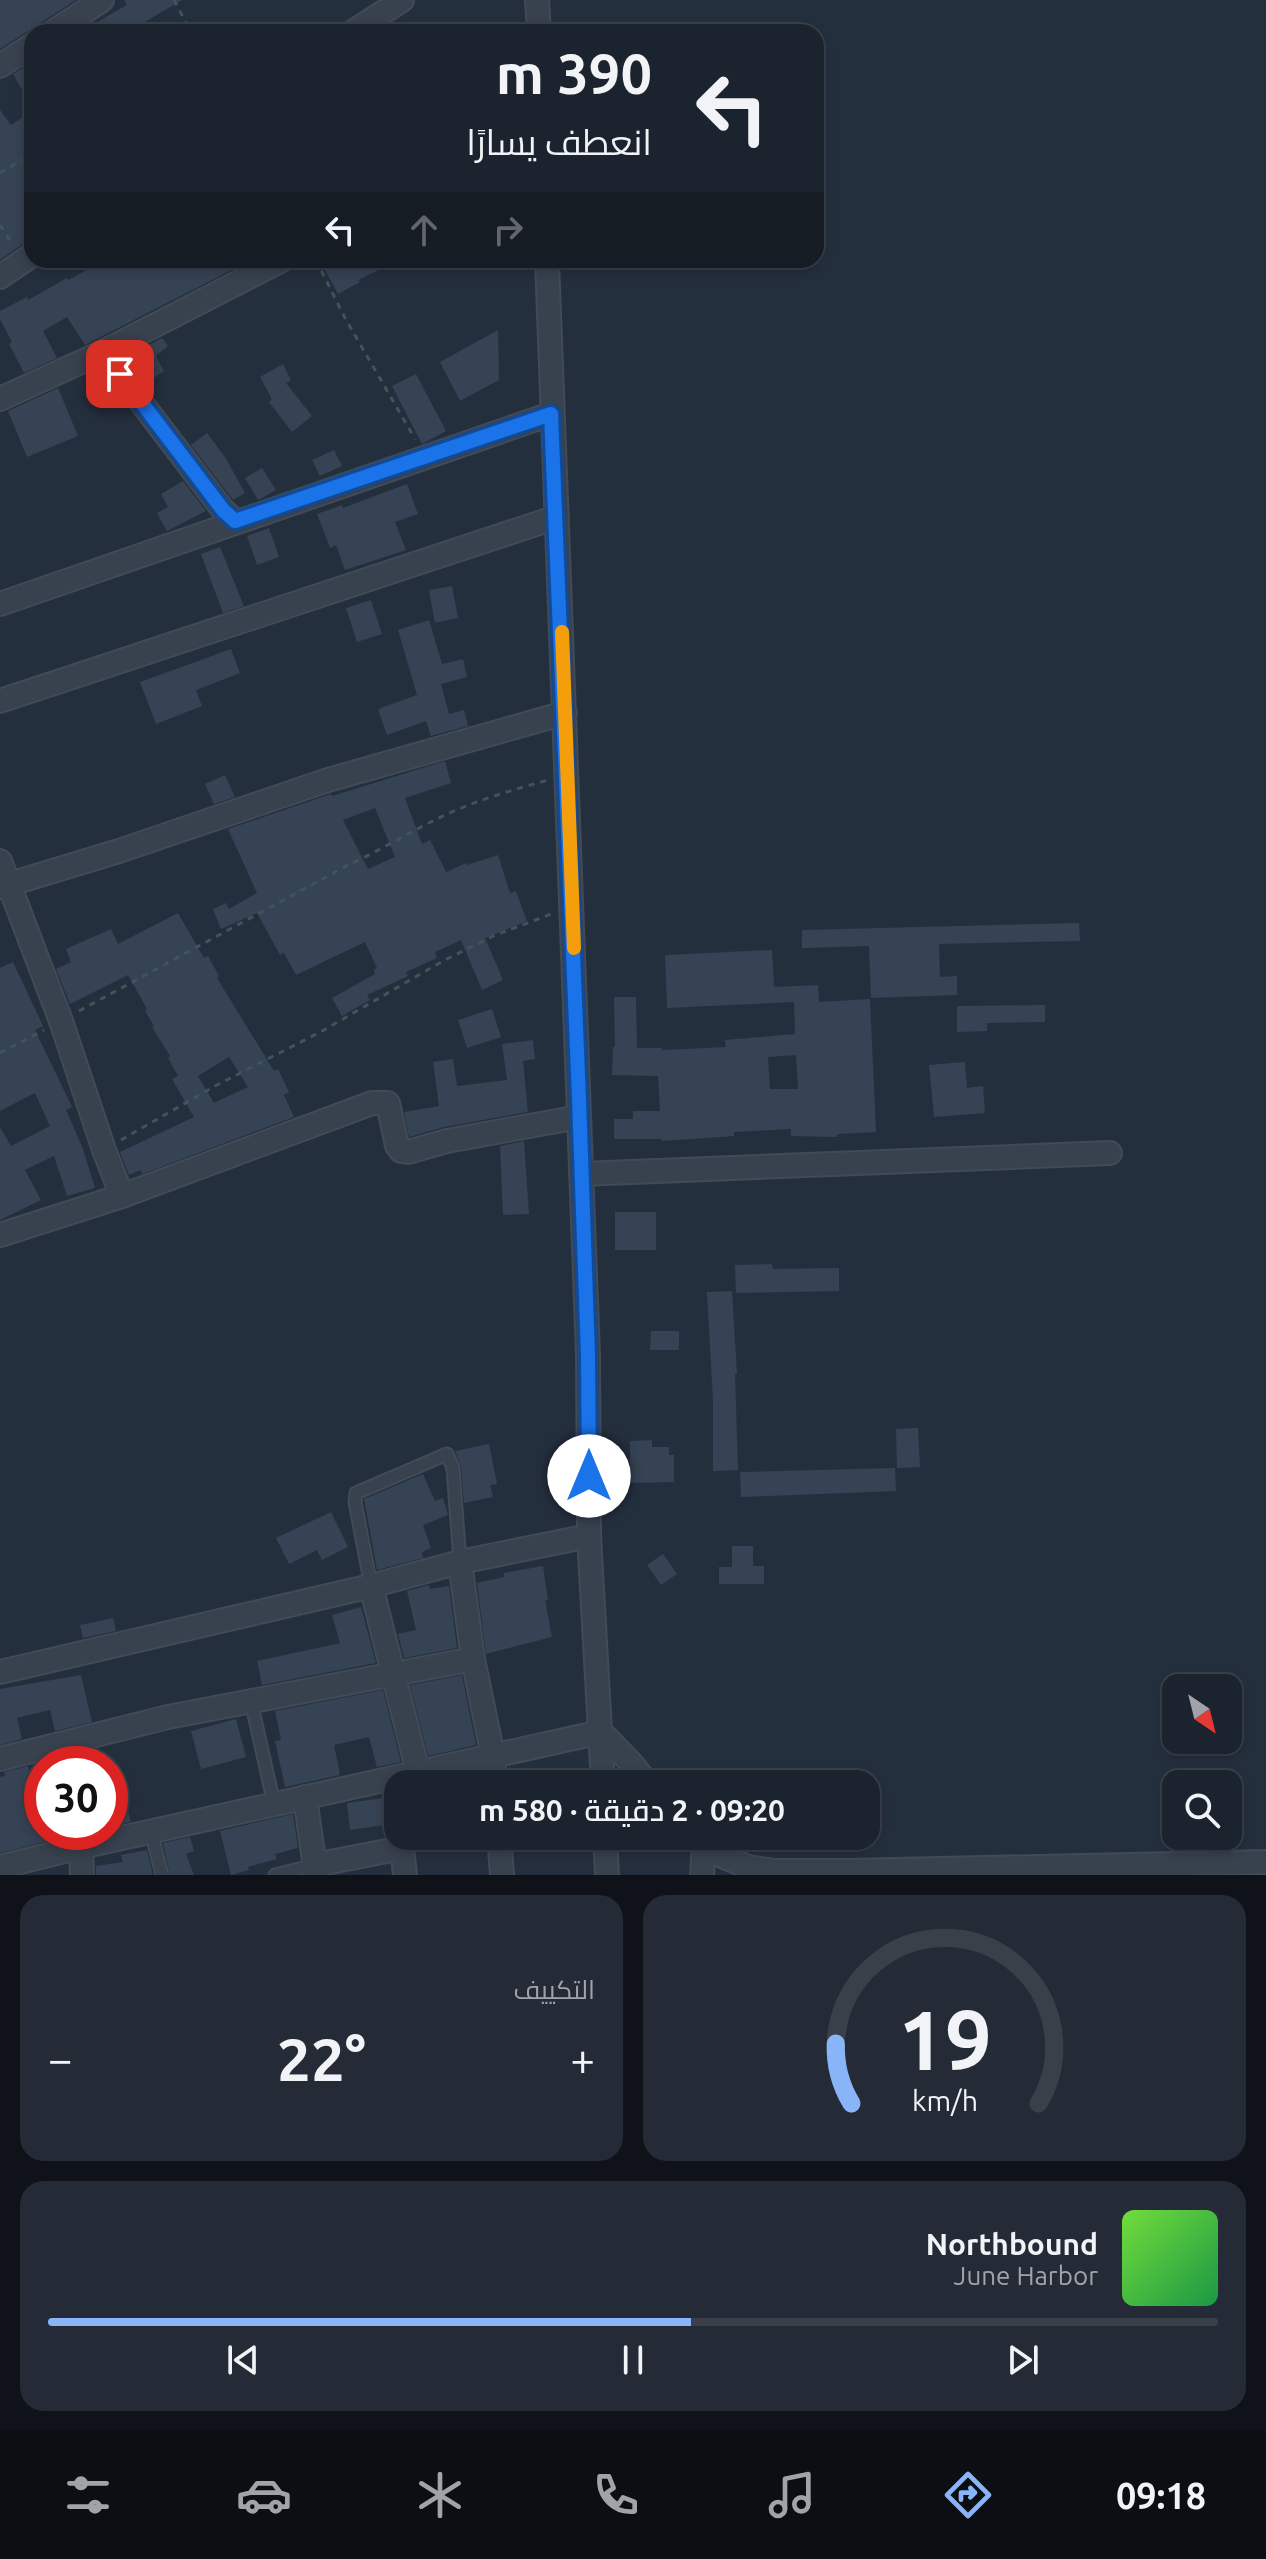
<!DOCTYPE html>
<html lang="ar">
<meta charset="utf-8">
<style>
:root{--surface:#1b232e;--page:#242b36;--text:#f1f3f6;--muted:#a0a4aa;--line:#39404a;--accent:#8ab4f8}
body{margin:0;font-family:Ubuntu,Cairo,sans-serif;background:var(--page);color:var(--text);direction:rtl;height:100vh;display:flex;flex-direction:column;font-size:30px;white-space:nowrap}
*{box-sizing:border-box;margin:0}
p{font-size:26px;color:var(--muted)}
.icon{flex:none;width:44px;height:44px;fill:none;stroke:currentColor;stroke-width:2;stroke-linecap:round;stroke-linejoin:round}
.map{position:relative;height:1875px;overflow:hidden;direction:ltr}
.drawer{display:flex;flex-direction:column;gap:20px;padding:20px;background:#0f1319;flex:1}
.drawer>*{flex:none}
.banner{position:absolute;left:24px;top:24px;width:800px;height:244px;border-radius:24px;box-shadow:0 4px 12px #0003,0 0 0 2px var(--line);direction:rtl;background:#1b232e;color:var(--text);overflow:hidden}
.needle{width:52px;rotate:145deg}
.buttons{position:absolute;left:1162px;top:1674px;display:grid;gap:16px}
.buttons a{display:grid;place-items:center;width:80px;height:80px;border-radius:16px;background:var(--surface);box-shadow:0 4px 12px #0003,0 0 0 2px var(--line);font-size:40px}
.speed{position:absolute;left:24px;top:1746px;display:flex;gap:16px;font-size:40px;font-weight:700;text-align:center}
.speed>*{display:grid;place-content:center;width:104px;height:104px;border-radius:50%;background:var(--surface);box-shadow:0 4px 12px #0003,0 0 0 2px var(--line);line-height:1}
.speed .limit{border:12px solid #d22;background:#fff;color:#111}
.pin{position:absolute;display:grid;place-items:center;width:68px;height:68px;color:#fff;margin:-34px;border-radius:16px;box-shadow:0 4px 12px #0006}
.me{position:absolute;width:88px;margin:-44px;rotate:0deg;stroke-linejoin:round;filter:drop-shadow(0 0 6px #0008)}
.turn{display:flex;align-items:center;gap:28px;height:168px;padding:0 40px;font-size:36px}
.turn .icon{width:104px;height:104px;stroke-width:2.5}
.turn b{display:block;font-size:56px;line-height:68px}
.lanes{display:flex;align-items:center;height:76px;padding:0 40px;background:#0003;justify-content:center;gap:40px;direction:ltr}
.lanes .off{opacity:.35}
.big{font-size:60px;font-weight:600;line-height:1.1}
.drawer .card{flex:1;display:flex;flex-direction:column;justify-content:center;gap:12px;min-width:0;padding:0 28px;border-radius:24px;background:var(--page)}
.drawer .dial{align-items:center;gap:0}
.dial svg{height:208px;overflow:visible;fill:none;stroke:var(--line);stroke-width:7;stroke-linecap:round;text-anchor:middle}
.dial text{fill:var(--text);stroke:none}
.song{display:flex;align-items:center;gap:24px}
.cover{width:96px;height:96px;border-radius:12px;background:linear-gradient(135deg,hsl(100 70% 55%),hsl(140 70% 35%))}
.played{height:8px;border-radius:4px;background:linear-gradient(90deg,var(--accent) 55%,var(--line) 55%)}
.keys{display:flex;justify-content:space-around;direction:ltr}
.heat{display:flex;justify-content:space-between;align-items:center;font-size:44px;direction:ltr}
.drawer .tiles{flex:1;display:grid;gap:20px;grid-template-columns:1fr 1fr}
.card:last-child{grid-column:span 2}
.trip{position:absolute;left:384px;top:1770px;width:496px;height:80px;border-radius:24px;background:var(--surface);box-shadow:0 4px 12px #0003,0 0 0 2px var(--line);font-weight:600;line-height:80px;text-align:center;direction:rtl}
.tab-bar{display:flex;height:128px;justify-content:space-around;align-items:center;background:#0b0e12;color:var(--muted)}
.tab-bar .icon{width:56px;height:56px}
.tab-bar .active{color:var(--accent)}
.tab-bar b{font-size:36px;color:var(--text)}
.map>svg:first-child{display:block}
.building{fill:#364354;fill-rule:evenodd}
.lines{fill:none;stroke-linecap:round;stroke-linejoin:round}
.service-casing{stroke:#414a57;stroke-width:15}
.minor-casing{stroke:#414a57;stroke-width:26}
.path{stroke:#3f5557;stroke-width:3;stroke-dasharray:6 6;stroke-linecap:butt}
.service{stroke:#38414e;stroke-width:11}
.minor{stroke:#38414e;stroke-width:22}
.route-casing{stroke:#114b97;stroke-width:20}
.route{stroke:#1a73e8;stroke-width:14}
.slow{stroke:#f59e0b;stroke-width:14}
</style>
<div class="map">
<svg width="1266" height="1875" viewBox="0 0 1266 1875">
<rect width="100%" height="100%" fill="#242f3e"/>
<g class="building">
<polygon points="0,0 76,0 0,49"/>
<polygon points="124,0 182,0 128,32 105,32 99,21 127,5"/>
<polygon points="32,62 32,107 13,74"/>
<polygon points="0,110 11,125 32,111 32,241 24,243 0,260"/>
<polygon points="105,260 251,260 85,345 67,317 43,331 57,358 24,373 9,344 12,342 0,319 0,311 27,297 28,300 67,278 68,280"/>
<polygon points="334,260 399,260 358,280 360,282 338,294 323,266"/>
<polygon points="498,330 499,380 460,401 440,362"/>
<polygon points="162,338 168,346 156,356 164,371 145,384 125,358"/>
<polygon points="283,364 291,380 286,383 312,416 292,432 269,402 272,399 260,377"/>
<polygon points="416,374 446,431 422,444 392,386"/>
<polygon points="58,388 78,436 27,457 8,411"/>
<polygon points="207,433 225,457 245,493 233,500 191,445"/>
<polygon points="334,450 342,466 320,476 312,460"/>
<polygon points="262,468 276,490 258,500 245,478"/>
<polygon points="183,481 206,511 167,531 157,513 168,507 161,494"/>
<polygon points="407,484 418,514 395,522 406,550 345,570 336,545 330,548 317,514 342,505 343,508"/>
<polygon points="269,528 279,557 257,565 247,536"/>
<polygon points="220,547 244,606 223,613 201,554"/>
<polygon points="452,586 458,618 435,623 429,590"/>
<polygon points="371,600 382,634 357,642 346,608"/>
<polygon points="429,620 442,664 463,659 467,677 441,684 449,714 464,710 468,726 431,736 426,721 387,735 378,709 417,695 398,630"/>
<polygon points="231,649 240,673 196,690 202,706 156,724 140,682"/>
<path d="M445,761L451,783L405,798L422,844L430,840L446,872L466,863L467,865L498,855L510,893L516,891L527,921L485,938L503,980L482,990L461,940L435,952L437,958L406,972L408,976L367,995L370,1000L342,1016L332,998L375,974L374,970L377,968L365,942L296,975L284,953L280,955L257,913L221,929L213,909L226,903L229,909L257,893L228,829L331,794L332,796ZM375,808L395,857L368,869L343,820Z"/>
<polygon points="225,775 235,797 214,804 205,784"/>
<path d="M178,913L204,958L208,956L219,976L217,978L274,1071L278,1069L289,1092L284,1095L294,1117L142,1174L141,1170L129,1175L120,1152L194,1117L172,1079L178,1076L168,1058L170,1056L152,1027L154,1026L145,1011L147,1009L128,975L70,1004L56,969L71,962L66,949L111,929L118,944ZM229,1057L248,1087L214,1103L198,1076Z"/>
<polygon points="1079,923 1080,941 939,944 940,977 957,976 957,995 871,998 869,946 802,948 802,930"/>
<path d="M772,950L774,987L818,985L819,1002L870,999L876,1132L837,1134V1137L791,1136V1129L734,1132V1136L662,1141V1139H614V1119H633V1111H660L658,1076L612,1075L613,1047H615L614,997H636L637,1048H662V1050L726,1047L725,1040L795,1034L794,1002L667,1008L665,955ZM796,1055L798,1089H770L768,1057Z"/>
<polygon points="13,962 43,1026 35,1030 72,1107 66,1110 83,1149 95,1188 67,1196 54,1156 25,1170 41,1200 0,1220 0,1127 11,1146 50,1126 35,1093 0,1111 0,968"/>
<polygon points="1045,1005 1045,1022 987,1023 987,1031 957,1032 957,1006"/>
<polygon points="492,1009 501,1037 467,1048 458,1020"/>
<polygon points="533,1040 535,1059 523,1061 528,1112 444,1127 409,1137 404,1112 439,1106 433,1062 453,1059 457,1086 507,1080 502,1044"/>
<polygon points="965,1062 967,1088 983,1086 985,1113 934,1117 929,1065"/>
<polygon points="524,1141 529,1214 503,1215 500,1146"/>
<rect x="615" y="1212" width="41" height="38"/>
<polygon points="772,1264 773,1269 839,1268 839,1291 736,1293 735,1265"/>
<polygon points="732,1291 737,1374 735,1374 738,1470 713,1471 713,1401 707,1292"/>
<polygon points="651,1331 679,1331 679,1350 650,1350"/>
<polygon points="918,1428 920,1467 897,1468 896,1429"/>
<polygon points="652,1440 652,1447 669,1447 669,1455 674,1455 674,1482 630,1483 630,1441"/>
<polygon points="489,1444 497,1484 490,1485 493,1497 464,1503 461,1467 455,1451"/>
<polygon points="895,1468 896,1491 741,1497 740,1472"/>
<polygon points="423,1474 435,1501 443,1498 448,1515 423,1525 431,1548 422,1552 423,1558 377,1570 364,1499"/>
<polygon points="331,1512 348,1547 322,1560 317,1550 289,1564 276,1538"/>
<polygon points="732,1546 753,1546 753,1566 764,1566 764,1584 719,1584 719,1567 732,1567"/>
<polygon points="663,1554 677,1574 661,1585 647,1565"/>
<polygon points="543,1566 548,1600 545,1600 552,1637 486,1654 477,1583 504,1577 504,1573"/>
<polygon points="429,1585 430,1589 449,1586 457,1648 404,1658 398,1634 416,1630 407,1591"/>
<polygon points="361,1607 376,1663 262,1685 257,1661 340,1643 332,1615"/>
<polygon points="113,1618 116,1631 83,1638 80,1625"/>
<polygon points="81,1675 92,1722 55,1731 50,1710 17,1718 22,1739 0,1745 0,1689"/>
<polygon points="462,1675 476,1745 428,1756 410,1685"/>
<polygon points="383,1690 401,1762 377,1767 369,1737 334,1745 340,1775 285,1787 275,1741 281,1740 275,1711"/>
<polygon points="236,1719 246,1757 201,1769 191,1731"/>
<polygon points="98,1749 101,1764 81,1764 79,1754"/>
<polygon points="115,1760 131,1822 110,1826 110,1761"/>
<polygon points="28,1766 29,1770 42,1768 42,1832 81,1833 0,1853 0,1777 5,1776 4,1772"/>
<polygon points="398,1796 398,1823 350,1830 347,1803"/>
<polygon points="293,1814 298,1848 275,1854 277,1859 248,1867 249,1870 231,1875 220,1831"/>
<polygon points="190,1837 194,1851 186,1854 194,1875 170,1875 163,1843"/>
<polygon points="147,1850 153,1875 96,1875 96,1866 123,1862 121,1855"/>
</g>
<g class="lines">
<g class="service-casing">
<g id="service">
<polyline points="371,1586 355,1502 356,1493 447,1454 453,1468 460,1562"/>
<polyline points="251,1701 274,1804"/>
<polyline points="151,1831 162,1875"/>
<polyline points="402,1848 414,1844 420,1836"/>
<polyline points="275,1875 315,1865"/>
</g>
</g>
<g class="minor-casing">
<g id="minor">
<polyline points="537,0 539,32"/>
<polyline points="53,32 102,0"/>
<polyline points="353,32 402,0"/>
<polyline points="0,66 32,45"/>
<polyline points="547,260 588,1355 589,1536 603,1784"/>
<polyline points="0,277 32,255"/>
<polyline points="103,352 223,510 235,521"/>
<polyline points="0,399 103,352 282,260"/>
<polyline points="0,604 551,414"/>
<polyline points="0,701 557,517"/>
<polyline points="0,861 61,1021 104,1150 122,1196"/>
<polyline points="0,887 119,851 328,780 565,713"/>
<polyline points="581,1174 1110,1153"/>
<polyline points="0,1235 122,1196 372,1103 388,1103 397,1146 401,1151 408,1152 447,1141 579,1117"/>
<polyline points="460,1562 473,1659 493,1756 495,1784"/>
<polyline points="371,1586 418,1772"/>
<polyline points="0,1672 371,1586 460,1562 589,1536"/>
<polyline points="0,1759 168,1717 473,1659"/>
<polyline points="305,1797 316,1875"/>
<polyline points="499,1836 502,1875"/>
<polyline points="605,1836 607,1875"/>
<polyline points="697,1836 720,1855 748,1867 775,1871 850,1871 1266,1862"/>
<polyline points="81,1847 82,1875"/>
<polyline points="315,1865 402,1848 405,1875"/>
<polyline points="0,1867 81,1847 601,1732 632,1764 648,1784"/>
<polyline points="702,1875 704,1842"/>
</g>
</g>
<g class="path">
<polyline points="174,0 191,32"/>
<polyline points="0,173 32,154"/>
<polyline points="0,225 12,244"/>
<polyline points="316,260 345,318 415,439"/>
<path d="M79,1011L348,865C384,849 417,827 454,811C484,798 516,789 548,780"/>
<polyline points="0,1053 44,1030"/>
<polyline points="121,1140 215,1086 324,1030 443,961 493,936 554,913"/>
</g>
<use href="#service" class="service"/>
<use href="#minor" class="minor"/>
</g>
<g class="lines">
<g class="route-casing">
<polyline id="route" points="120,374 223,510 235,521 551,414 579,1099 588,1355 589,1476"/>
</g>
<use href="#route" class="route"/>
<polyline class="slow" points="562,632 574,948"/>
</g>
</svg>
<div class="buttons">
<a><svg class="needle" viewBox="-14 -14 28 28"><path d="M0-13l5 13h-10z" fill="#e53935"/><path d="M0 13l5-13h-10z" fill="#a0a4aa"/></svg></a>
<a><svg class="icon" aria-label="search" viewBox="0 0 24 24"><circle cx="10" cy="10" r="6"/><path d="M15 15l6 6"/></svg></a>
</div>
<div class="speed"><div class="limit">30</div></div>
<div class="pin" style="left:120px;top:374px;background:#d93025"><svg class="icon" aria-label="arrive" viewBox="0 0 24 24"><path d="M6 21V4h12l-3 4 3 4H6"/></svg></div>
<svg class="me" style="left:589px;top:1476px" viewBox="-20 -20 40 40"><circle r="19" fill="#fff"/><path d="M0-13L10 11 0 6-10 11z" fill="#1a73e8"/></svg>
<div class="trip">09:20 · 2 دقيقة · 580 m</div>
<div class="banner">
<div class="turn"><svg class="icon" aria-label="left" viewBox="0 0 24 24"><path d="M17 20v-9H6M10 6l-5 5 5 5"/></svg><div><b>390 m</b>انعطف يسارًا</div></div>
<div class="lanes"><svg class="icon" aria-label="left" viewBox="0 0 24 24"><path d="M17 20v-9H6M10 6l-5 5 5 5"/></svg><svg class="icon off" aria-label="ahead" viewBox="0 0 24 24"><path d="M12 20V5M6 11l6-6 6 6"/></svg><svg class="icon off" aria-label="right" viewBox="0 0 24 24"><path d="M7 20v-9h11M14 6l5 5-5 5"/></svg></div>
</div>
</div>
<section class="drawer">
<div class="tiles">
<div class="card dial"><svg viewBox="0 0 100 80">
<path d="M14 69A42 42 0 1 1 86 69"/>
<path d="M14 69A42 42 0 0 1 8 46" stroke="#8ab4f8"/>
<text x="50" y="56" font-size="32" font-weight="700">19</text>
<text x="50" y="72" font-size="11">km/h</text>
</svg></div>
<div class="card"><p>التكييف</p>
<div class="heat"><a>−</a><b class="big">22°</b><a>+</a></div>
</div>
<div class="card">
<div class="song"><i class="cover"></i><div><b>Northbound</b><p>June Harbor</p></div></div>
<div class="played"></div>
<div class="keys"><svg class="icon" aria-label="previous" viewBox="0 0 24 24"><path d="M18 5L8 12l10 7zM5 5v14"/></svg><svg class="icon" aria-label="pause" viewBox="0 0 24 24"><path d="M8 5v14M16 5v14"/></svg><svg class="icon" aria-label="next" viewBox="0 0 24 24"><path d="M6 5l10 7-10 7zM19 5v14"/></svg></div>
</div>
</div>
</section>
<nav class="tab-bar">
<b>09:18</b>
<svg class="icon active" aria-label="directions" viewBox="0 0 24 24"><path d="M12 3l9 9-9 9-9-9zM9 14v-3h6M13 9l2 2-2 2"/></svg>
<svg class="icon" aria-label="music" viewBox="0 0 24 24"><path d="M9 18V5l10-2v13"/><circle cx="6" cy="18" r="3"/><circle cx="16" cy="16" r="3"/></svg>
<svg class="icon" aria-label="phone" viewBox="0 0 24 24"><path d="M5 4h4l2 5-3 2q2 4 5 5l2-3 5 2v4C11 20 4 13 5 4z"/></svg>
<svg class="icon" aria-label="climate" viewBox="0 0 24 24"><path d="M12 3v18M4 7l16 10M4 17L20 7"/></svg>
<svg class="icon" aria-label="car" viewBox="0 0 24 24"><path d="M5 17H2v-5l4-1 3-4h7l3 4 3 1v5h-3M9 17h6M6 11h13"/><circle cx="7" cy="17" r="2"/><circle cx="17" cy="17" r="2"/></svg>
<svg class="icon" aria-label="filters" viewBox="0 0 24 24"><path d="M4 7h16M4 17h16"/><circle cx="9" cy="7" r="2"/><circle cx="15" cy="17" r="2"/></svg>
</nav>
